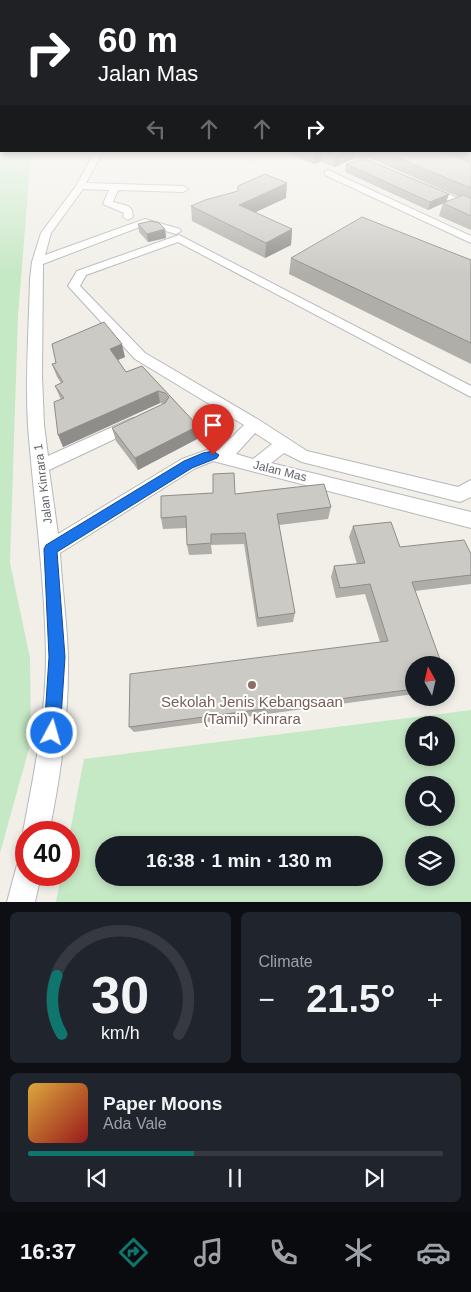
<!DOCTYPE html>
<meta charset="utf-8">
<style>
:root{--surface:#171b24;--page:#20242c;--text:#f1f3f6;--muted:#9ea1a6;--line:#363941;--accent:#0f766e}
body{margin:0;font-family:Helvetica,sans-serif;background:var(--page);color:var(--text);height:100vh;display:flex;flex-direction:column;font-size:19px;white-space:nowrap}
*{box-sizing:border-box;margin:0}
p{font-size:16px;color:var(--muted)}
.icon{flex:none;width:28px;height:28px;fill:none;stroke:currentColor;stroke-width:2;stroke-linecap:round;stroke-linejoin:round}
.map{position:relative;height:902px;overflow:hidden}
.side{display:flex;flex-direction:column;gap:10px;padding:10px;background:#0d0f14;flex:1}
.side>*{flex:none}
.banner{position:absolute;left:0px;top:0px;width:471px;height:152px;box-shadow:0 2px 8px #0003;background:#202124;color:#fff;overflow:hidden}
.needle{width:32px;rotate:352deg}
.fabs{position:absolute;left:405px;top:656px;display:grid;gap:10px}
.fabs a{display:grid;place-items:center;width:50px;height:50px;border-radius:50%;background:var(--surface);box-shadow:0 2px 8px #0003;font-size:25px}
.speed{position:absolute;left:15px;top:821px;display:flex;gap:10px;font-size:25px;font-weight:700;text-align:center}
.speed>*{display:grid;place-content:center;width:65px;height:65px;border-radius:50%;background:var(--surface);box-shadow:0 2px 8px #0003;line-height:1}
.speed .limit{border:8px solid #d22;background:#fff;color:#111}
.pin{position:absolute;display:grid;place-items:center;width:42px;height:42px;color:#fff;margin:-51px -21px;border-radius:50% 50% 50% 0;rotate:-45deg;box-shadow:0 0 5px #0007}
.pin .icon{rotate:45deg}
.me{position:absolute;width:55px;margin:-28px;rotate:6deg;stroke-linejoin:round;filter:drop-shadow(0 0 4px #0008)}
.turn{display:flex;align-items:center;gap:18px;height:105px;padding:0 15px;font-size:22px}
.turn .icon{width:65px;height:65px;stroke-width:2.5}
.turn b{display:block;font-size:35px;line-height:42px}
.lanes{display:flex;align-items:center;height:48px;padding:0 15px;background:#0003;justify-content:center;gap:25px;direction:ltr}
.lanes .off{opacity:.35}
.big{font-size:38px;font-weight:700;line-height:1.1}
.side .widget{flex:1;display:flex;flex-direction:column;justify-content:center;gap:8px;min-width:0;padding:0 18px;border-radius:8px;background:var(--page)}
.side .dial{align-items:center;gap:0}
.dial svg{height:130px;overflow:visible;fill:none;stroke:var(--line);stroke-width:7;stroke-linecap:round;text-anchor:middle}
.dial text{fill:var(--text);stroke:none}
.song{display:flex;align-items:center;gap:15px}
.cover{width:60px;height:60px;border-radius:8px;background:linear-gradient(135deg,hsl(40 70% 55%),hsl(0 70% 35%))}
.played{height:5px;border-radius:2px;background:linear-gradient(90deg,var(--accent) 40%,var(--line) 40%)}
.keys{display:flex;justify-content:space-around;direction:ltr}
.heat{display:flex;justify-content:space-between;align-items:center;font-size:28px;direction:ltr}
.side .tiles{flex:1;display:grid;gap:10px;grid-template-columns:1fr 1fr}
.widget:last-child{grid-column:span 2}
.trip{position:absolute;left:95px;top:836px;width:288px;height:50px;border-radius:25px;background:var(--surface);box-shadow:0 2px 8px #0003;font-weight:700;line-height:50px;text-align:center}
.menu{display:flex;height:80px;justify-content:space-around;align-items:center;background:#090b0e;color:var(--muted)}
.menu .icon{width:35px;height:35px}
.menu .selected{color:var(--accent)}
.menu b{font-size:22px;color:var(--text)}
.map>svg:first-child{display:block}
.green{fill:#c5e8c5;fill-rule:evenodd}
.lines{fill:none;stroke-linecap:round;stroke-linejoin:round}
.minor-casing{stroke:#b5b8bc;stroke-width:2}
.minor{fill:#fff;fill-rule:evenodd}
.wall{fill:#afaea9}
.shaded-wall{fill:#8f8d8a}
.building{fill:#cccac5;stroke:#8f8d8a}
.route{fill:#1a73e8;stroke:#114b97}
.education-dot{fill:#8d6e63;stroke:#fff;stroke-width:2}
.labels{text-anchor:middle;stroke-width:4;stroke-linejoin:round;paint-order:stroke}
.street-label{font-size:12px;fill:#5f6368;stroke:#fff}
.near-education-label{font-size:15px;fill:#785e54;stroke:#fff}
</style>
<div class="map">
<svg width="471" height="902" viewBox="0 0 471 902">
<rect width="100%" height="100%" fill="#f1efe8"/>
<g class="green">
<polygon points="0,148 1,151 34,151 30,167 18,315 10,563 30,658 31,741 0,853"/>
<path d="M471,710V902H56L61,875H69V837L84,759ZM414,725H446V758H414ZM414,785H446V818H414ZM104,845H374V878H104ZM414,845H446V878H414Z"/>
</g>
<g class="lines">
<g class="minor-casing">
<g id="minor">
<path d="M95,151H103L86,183L183,186L188,189L183,192L118,190L113,202L128,206L132,210L133,217L128,220L123,217L124,213L103,204L109,190L83,189L51,233L45,255L145,219L180,229L181,231L176,234L145,225L43,264L42,376L44,425L48,456L128,420L133,418L138,420L141,424L138,428L49,470L58,534L182,459L207,450H219L244,425L135,359L68,286L77,271L179,235L471,386V397L178,242L86,275L80,286L145,353L259,420L307,451L458,487L471,480V497L460,502L302,462L284,453L271,463L471,512V528L213,461L194,469L60,553C62,587 67,622 68,657C69,715 61,775 49,832H26V841L23,832C34,774 46,715 46,656C45,579 34,503 28,426C25,378 29,328 30,279L32,262L41,233L76,186ZM255,433L272,444L253,459L236,454Z"/>
<polygon points="328,170 471,236 471,243 325,175 325,171"/>
<polygon points="429,186 471,204 471,210 426,191 424,189"/>
<polygon points="26,861 26,875 41,875 35,902 7,902 17,865"/>
</g>
</g>
<use href="#minor" class="minor"/>
</g>
<g class="wall">
<polygon points="471,148 471,230 439,216 443,203 459,197 369,158 353,159 334,167 321,162 313,164 285,151 470,151"/>
<polygon points="346,164 449,194 446,202 428,210 345,172"/>
<polygon points="238,186 286,198 255,212 292,229 291,245 265,258 192,221 191,206 238,192"/>
<polygon points="138,224 165,229 166,238 148,242 139,232"/>
<polygon points="291,258 471,260 471,364 289,274"/>
<polygon points="125,357 118,360 126,372 142,366 198,426 199,438 138,470 116,441 112,428 164,404 160,403 63,447 61,400 55,386 61,383 57,377 52,364"/>
<polygon points="235,494 331,507 328,519 279,525 295,613 293,622 257,627 244,544 211,545 212,554 189,555 187,545 187,528 163,529 161,518"/>
<polygon points="353,526 400,547 471,554 471,584 415,591 414,694 134,732 129,727 380,642 365,594 336,598 331,577 334,566 357,564 349,537"/>
</g>
<g class="shaded-wall">
<polygon points="320,151 323,151 321,162 313,164 314,153"/>
<polygon points="347,151 355,151 353,159 334,167 335,156"/>
<polygon points="287,183 286,198 239,220 239,205"/>
<polygon points="449,194 446,202 428,210 430,202"/>
<polygon points="165,229 166,238 148,242 147,234"/>
<polygon points="292,229 291,245 265,258 266,243"/>
<polygon points="122,344 125,357 113,362 110,349"/>
<polygon points="158,391 160,403 63,447 58,435"/>
<polygon points="198,426 199,438 138,470 135,458"/>
</g>
<g class="building">
<polygon points="470,148 471,148 471,155 461,151 470,151"/>
<polygon points="310,151 320,151 314,153"/>
<polygon points="325,151 347,151 335,156"/>
<polygon points="381,151 441,151 471,163 471,188"/>
<polygon points="360,160 368,160 449,194 430,202 346,164"/>
<polygon points="265,174 287,183 239,205 292,229 266,243 191,206 205,200 238,191 238,186"/>
<polygon points="463,195 471,198 471,216 443,203"/>
<polygon points="362,217 471,260 471,343 291,258"/>
<polygon points="151,221 159,223 165,229 147,234 138,224"/>
<polygon points="104,322 122,344 110,349 126,372 142,366 198,426 135,458 112,428 165,403 169,397 165,393 158,391 58,435 54,402 64,398 55,386 63,382 52,364 56,363 52,344"/>
<polygon points="234,473 235,494 324,484 331,507 277,514 295,613 258,618 245,533 211,534 211,543 187,545 186,516 161,518 161,496 213,493 213,474"/>
<polygon points="391,522 400,547 464,540 471,554 471,575 412,582 442,665 414,665 414,689 129,727 130,674 388,641 370,584 340,588 334,566 365,563 353,526"/>
<polygon points="446,675 449,684 446,684"/>
</g>
<linearGradient id="sky" x2="0" y2="1"><stop stop-color="#8fc3f1"/><stop offset="0.54" stop-color="#f9f8f5"/><stop offset="1" stop-color="#f9f8f5" stop-opacity="0"/></linearGradient>
<rect width="471" height="274" fill="url(#sky)"/>
<polygon class="route" points="213,451 219,455 217,458 192,468 57,552 65,657 60,733 58,739 52,741 46,739 44,733 49,657 44,549 46,545 184,461 203,453"/>
<circle class="education-dot" cx="252" cy="685" r="5"/>
<g class="labels">
<g class="street-label">
<text transform="translate(280 471) rotate(14)" y="4">Jalan Mas</text>
<text transform="translate(43 484) rotate(-97)" y="4">Jalan Kinrara 1</text>
</g>
<g class="near-education-label">
<text x="252" y="707">Sekolah Jenis Kebangsaan<tspan x="252" dy="17">(Tamil) Kinrara</tspan></text>
</g>
</g>
</svg>
<div class="fabs">
<a><svg class="needle" viewBox="-14 -14 28 28"><path d="M0-13l5 13h-10z" fill="#e53935"/><path d="M0 13l5-13h-10z" fill="#9ea1a6"/></svg></a>
<a><svg class="icon" aria-label="sound" viewBox="0 0 24 24"><path d="M4 9h4l5-4v14l-5-4H4zM17 9q2 3 0 6"/></svg></a>
<a><svg class="icon" aria-label="search" viewBox="0 0 24 24"><circle cx="10" cy="10" r="6"/><path d="M15 15l6 6"/></svg></a>
<a><svg class="icon" aria-label="layers" viewBox="0 0 24 24"><path d="M12 4l9 5-9 5-9-5zM3 14l9 5 9-5"/></svg></a>
</div>
<div class="speed"><div class="limit">40</div></div>
<div class="pin" style="left:213px;top:455px;background:#d93025"><svg class="icon" aria-label="arrive" viewBox="0 0 24 24"><path d="M6 21V4h12l-3 4 3 4H6"/></svg></div>
<svg class="me" style="left:52px;top:733px" viewBox="-20 -20 40 40"><circle r="17" fill="#1a73e8" stroke="#fff" stroke-width="3"/><path d="M0-11L8 9 0 5-8 9z" fill="#fff"/></svg>
<div class="trip">16:38 · 1 min · 130 m</div>
<div class="banner">
<div class="turn"><svg class="icon" aria-label="right" viewBox="0 0 24 24"><path d="M7 20v-9h11M14 6l5 5-5 5"/></svg><div><b>60 m</b>Jalan Mas</div></div>
<div class="lanes"><svg class="icon off" aria-label="left" viewBox="0 0 24 24"><path d="M17 20v-9H6M10 6l-5 5 5 5"/></svg><svg class="icon off" aria-label="ahead" viewBox="0 0 24 24"><path d="M12 20V5M6 11l6-6 6 6"/></svg><svg class="icon off" aria-label="ahead" viewBox="0 0 24 24"><path d="M12 20V5M6 11l6-6 6 6"/></svg><svg class="icon" aria-label="right" viewBox="0 0 24 24"><path d="M7 20v-9h11M14 6l5 5-5 5"/></svg></div>
</div>
</div>
<section class="side">
<div class="tiles">
<div class="widget dial"><svg viewBox="0 0 100 80">
<path d="M14 69A42 42 0 1 1 86 69"/>
<path d="M14 69A42 42 0 0 1 11 33" stroke="#0f766e"/>
<text x="50" y="56" font-size="32" font-weight="700">30</text>
<text x="50" y="72" font-size="11">km/h</text>
</svg></div>
<div class="widget"><p>Climate</p>
<div class="heat"><a>−</a><b class="big">21.5°</b><a>+</a></div>
</div>
<div class="widget">
<div class="song"><i class="cover"></i><div><b>Paper Moons</b><p>Ada Vale</p></div></div>
<div class="played"></div>
<div class="keys"><svg class="icon" aria-label="previous" viewBox="0 0 24 24"><path d="M18 5L8 12l10 7zM5 5v14"/></svg><svg class="icon" aria-label="pause" viewBox="0 0 24 24"><path d="M8 5v14M16 5v14"/></svg><svg class="icon" aria-label="next" viewBox="0 0 24 24"><path d="M6 5l10 7-10 7zM19 5v14"/></svg></div>
</div>
</div>
</section>
<nav class="menu">
<b>16:37</b>
<svg class="icon selected" aria-label="directions" viewBox="0 0 24 24"><path d="M12 3l9 9-9 9-9-9zM9 14v-3h6M13 9l2 2-2 2"/></svg>
<svg class="icon" aria-label="music" viewBox="0 0 24 24"><path d="M9 18V5l10-2v13"/><circle cx="6" cy="18" r="3"/><circle cx="16" cy="16" r="3"/></svg>
<svg class="icon" aria-label="phone" viewBox="0 0 24 24"><path d="M5 4h4l2 5-3 2q2 4 5 5l2-3 5 2v4C11 20 4 13 5 4z"/></svg>
<svg class="icon" aria-label="climate" viewBox="0 0 24 24"><path d="M12 3v18M4 7l16 10M4 17L20 7"/></svg>
<svg class="icon" aria-label="car" viewBox="0 0 24 24"><path d="M5 17H2v-5l4-1 3-4h7l3 4 3 1v5h-3M9 17h6M6 11h13"/><circle cx="7" cy="17" r="2"/><circle cx="17" cy="17" r="2"/></svg>
</nav>
